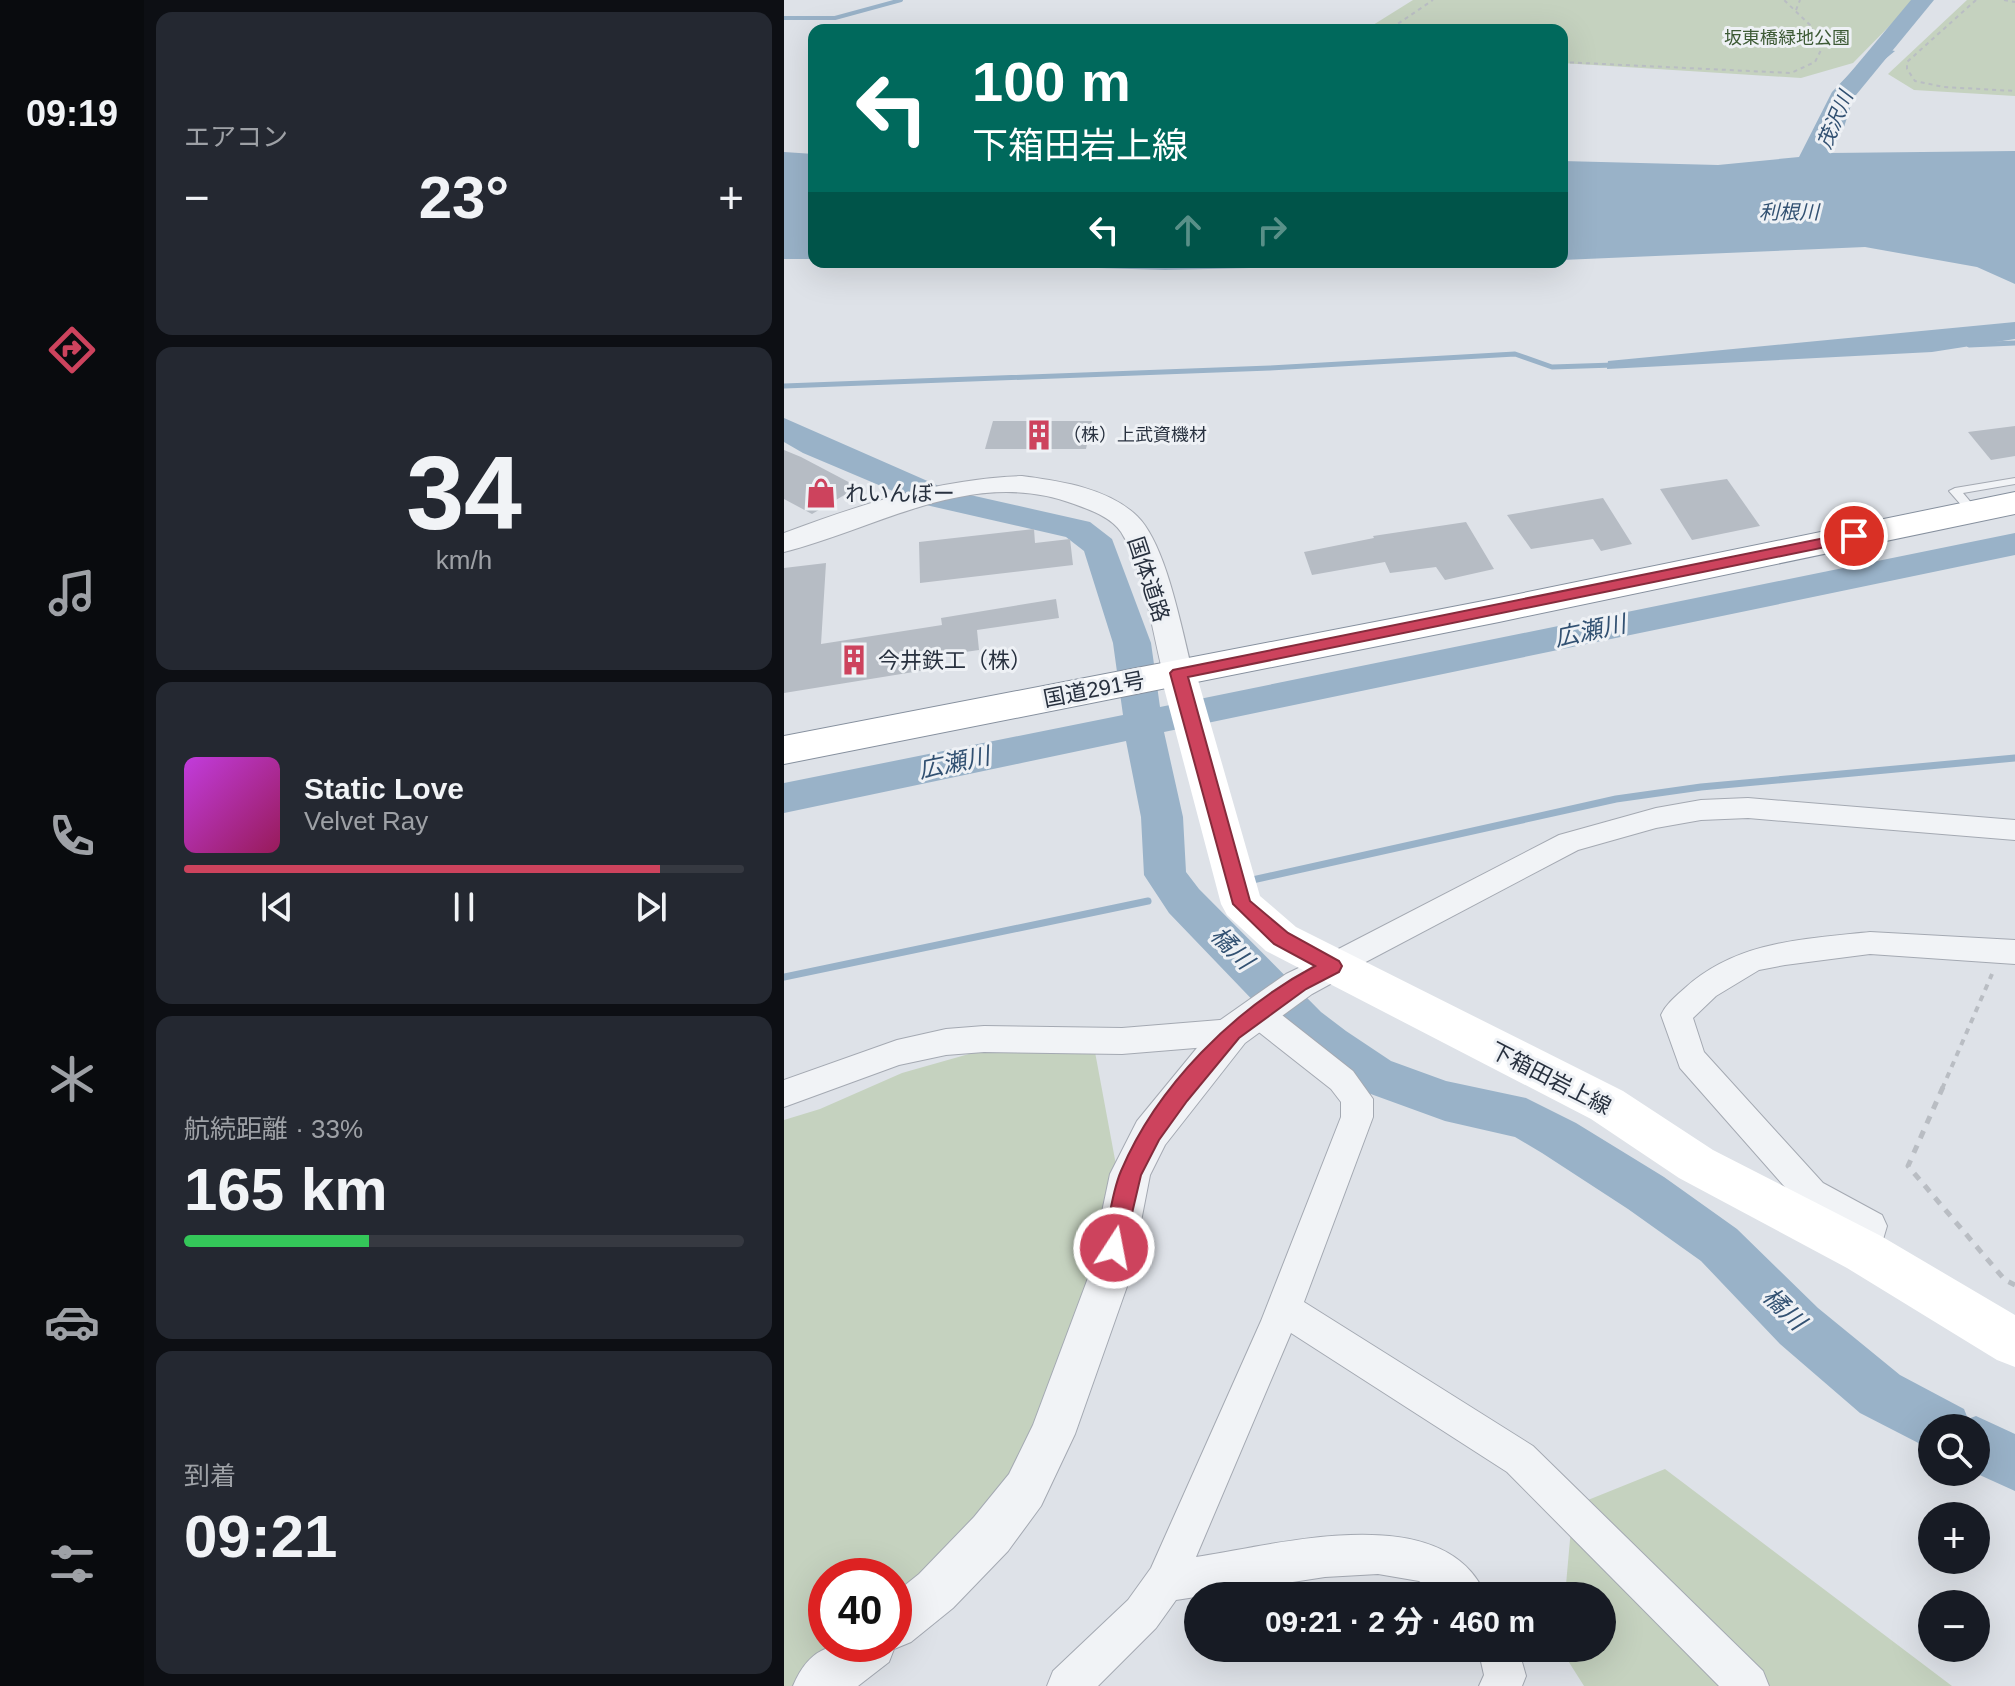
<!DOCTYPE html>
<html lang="ja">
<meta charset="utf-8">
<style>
:root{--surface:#171b24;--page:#242831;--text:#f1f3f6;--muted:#9ea1a6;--line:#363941;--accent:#cd435d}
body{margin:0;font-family:Arial,"Noto Sans JP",sans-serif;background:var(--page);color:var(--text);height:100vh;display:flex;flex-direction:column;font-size:30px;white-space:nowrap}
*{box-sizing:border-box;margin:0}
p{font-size:26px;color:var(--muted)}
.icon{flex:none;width:44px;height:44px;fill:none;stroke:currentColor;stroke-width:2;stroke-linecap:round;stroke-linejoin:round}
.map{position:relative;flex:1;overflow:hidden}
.side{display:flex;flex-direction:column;gap:12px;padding:12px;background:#0d0f14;width:640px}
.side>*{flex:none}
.hud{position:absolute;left:24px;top:24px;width:760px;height:244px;border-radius:16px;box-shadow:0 8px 32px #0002;background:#00695c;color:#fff;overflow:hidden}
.controls{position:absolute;left:1134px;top:1414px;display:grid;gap:16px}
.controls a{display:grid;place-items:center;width:72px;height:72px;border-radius:50%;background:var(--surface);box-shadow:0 8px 32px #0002;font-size:40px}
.speed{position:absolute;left:24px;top:1558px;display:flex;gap:16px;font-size:40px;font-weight:700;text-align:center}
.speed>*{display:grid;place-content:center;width:104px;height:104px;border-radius:50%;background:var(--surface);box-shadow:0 8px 32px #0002;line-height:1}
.speed .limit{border:12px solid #d22;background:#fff;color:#111}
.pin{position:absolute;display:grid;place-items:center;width:68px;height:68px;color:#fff;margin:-34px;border:4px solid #fff;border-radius:50%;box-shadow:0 2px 8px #0007}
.me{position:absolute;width:88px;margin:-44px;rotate:11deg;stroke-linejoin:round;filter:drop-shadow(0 0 6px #0008)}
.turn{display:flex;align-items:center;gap:28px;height:168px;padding:0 32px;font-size:36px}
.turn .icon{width:104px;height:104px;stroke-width:2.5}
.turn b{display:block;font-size:56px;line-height:68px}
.lanes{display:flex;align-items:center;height:76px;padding:0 32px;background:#0003;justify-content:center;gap:40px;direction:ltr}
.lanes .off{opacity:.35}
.big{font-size:60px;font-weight:700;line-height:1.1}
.side .card{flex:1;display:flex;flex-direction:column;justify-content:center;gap:12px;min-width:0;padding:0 28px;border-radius:16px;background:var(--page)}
.side .dial{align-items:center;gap:0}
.dial b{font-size:104px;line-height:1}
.song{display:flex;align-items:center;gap:24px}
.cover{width:96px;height:96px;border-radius:12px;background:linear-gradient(135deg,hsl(290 70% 55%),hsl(330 70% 35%))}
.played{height:8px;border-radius:4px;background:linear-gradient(90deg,var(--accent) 85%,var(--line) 85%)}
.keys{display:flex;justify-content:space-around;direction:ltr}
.heat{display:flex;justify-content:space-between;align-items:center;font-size:44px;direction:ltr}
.charge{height:12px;border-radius:6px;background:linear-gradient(90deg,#34c759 33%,var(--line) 0)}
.trip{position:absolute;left:400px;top:1582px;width:432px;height:80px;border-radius:40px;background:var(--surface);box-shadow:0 8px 32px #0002;font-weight:700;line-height:80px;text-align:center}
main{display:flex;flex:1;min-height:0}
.tabs{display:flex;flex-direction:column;width:144px;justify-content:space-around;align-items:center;background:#090b0e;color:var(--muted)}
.tabs .icon{width:56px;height:56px}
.tabs .selected{color:var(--accent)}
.tabs b{font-size:36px;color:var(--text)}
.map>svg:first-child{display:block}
.green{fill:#c5d2bf}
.water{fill:#99b2c8}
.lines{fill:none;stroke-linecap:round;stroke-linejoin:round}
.stream-far2{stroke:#99b2c8;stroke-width:4}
.stream-far1{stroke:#99b2c8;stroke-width:5}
.stream{stroke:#99b2c8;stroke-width:7}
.river{fill:#99b2c8;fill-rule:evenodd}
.building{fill:#b6bcc4}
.service-casing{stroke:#a4a9b2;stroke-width:2}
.minor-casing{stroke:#a4a9b2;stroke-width:2}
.tertiary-casing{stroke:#a4a9b2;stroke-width:2}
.trunk-casing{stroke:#86909e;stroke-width:2}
.path-far2{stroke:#b9bdc3;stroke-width:2;stroke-dasharray:4 4;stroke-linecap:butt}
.path-far1{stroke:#b9bdc3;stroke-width:4;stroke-dasharray:6 6;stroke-linecap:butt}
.path{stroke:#b9bdc3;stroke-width:5;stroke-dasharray:8 8;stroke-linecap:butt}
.service{fill:#f1f3f6;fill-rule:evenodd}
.minor{fill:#f1f3f6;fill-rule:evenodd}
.tertiary{fill:#f1f3f6;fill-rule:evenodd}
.secondary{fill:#fff;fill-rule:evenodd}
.trunk{fill:#fff;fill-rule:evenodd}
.route{fill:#cd435d;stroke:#852c3c;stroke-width:2}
.labels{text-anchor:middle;stroke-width:6;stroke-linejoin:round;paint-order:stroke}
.far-park-label{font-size:18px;fill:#3d5a35;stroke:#eef1f5}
.far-poi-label{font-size:18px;fill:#28313f;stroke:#eef1f5;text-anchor:start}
.far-water-label{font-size:20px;font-style:italic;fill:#325172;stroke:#eef1f5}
.poi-label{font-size:22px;fill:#28313f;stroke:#eef1f5;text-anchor:start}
.street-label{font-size:22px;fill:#28313f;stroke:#eef1f5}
.water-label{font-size:24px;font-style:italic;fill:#325172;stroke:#eef1f5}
</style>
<main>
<nav class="tabs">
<b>09:19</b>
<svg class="icon selected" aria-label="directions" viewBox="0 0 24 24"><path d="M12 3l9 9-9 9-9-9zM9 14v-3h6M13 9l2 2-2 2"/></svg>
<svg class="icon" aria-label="music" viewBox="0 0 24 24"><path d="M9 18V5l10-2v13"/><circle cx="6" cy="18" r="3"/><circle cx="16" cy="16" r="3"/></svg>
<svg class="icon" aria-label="phone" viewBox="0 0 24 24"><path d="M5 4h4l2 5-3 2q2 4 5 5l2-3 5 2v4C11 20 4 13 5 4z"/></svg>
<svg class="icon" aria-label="climate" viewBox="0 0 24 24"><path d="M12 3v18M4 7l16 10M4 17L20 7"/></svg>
<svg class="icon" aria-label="car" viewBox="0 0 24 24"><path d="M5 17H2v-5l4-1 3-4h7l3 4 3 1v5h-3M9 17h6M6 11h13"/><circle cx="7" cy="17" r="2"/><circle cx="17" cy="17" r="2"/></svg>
<svg class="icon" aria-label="filters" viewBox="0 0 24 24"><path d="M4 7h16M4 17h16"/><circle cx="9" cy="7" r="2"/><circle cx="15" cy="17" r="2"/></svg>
</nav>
<section class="side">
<div class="card"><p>エアコン</p>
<div class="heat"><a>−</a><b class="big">23°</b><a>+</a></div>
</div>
<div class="card dial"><b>34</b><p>km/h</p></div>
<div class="card">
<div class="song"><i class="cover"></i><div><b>Static Love</b><p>Velvet Ray</p></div></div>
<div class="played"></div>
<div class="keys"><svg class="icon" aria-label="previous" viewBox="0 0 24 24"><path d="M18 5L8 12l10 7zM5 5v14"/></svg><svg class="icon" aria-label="pause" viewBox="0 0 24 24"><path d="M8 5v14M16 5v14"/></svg><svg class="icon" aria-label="next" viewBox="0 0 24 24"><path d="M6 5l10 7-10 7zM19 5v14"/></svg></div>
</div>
<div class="card"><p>航続距離 · 33%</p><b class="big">165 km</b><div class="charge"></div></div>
<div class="card"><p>到着</p><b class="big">09:21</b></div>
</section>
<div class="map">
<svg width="1231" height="1686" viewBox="0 0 1231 1686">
<rect width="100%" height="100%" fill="#dee2e8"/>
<g class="green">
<polygon points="629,0 1131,0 1069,63 1017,78 778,63 778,30 581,30"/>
<polygon points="1183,0 1231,0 1231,96 1130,90 1104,74"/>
<polygon points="199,1050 311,1052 332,1165 310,1282 229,1483 110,1606 110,1576 42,1576 42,1644 65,1644 14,1686 0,1686 0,1120 36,1109 118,1073"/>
<polygon points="881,1469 1168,1686 800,1686 776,1648 818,1648 818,1596 781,1596 789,1506"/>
</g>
<g class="water">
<polygon points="1091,47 1111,51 1095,64 1071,93 1060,127 1046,153 1231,151 1231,284 1193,267 1081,247 778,260 778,161 934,165 1015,157 1048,92"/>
<polygon points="0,152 30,154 30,259 0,259"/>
<polygon points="115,262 728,262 381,270"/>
<polygon points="1231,322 1231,339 1148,352 823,369 824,361"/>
</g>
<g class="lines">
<polyline class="stream-far2" points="0,18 51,18 117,0"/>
<g class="stream-far1">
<polyline points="1185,345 1231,343"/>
<polyline points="0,386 486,368 731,354 768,367 830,365"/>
</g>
<g class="stream">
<polyline points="464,881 832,799 917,787 1231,758"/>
<polyline points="0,977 364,901"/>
</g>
<g class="river">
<polygon points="1127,0 1150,0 1072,95 1056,95 1052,90 1056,85"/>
<polygon points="0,418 164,490 306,522 328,539 367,643 376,707 1231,533 1231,555 380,732 399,817 402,872 415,889 537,1012 562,1031 607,1061 662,1081 742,1098 792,1123 880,1177 953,1229 1034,1308 1116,1375 1180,1409 1184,1419 1192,1416 1231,1434 1231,1491 1189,1472 1192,1472 1192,1428 1148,1428 1148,1450 1076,1413 996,1344 917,1261 844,1209 758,1153 731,1137 661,1121 573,1089 505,1038 385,913 360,875 357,817 342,741 0,813 0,783 339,715 329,643 300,551 282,537 142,505 19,453 0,442"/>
</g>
</g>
<g class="building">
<polygon points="209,421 308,421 302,449 201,449"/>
<polygon points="1231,426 1231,456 1207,460 1184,432"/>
<polygon points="0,450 17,457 74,487 28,514 0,499"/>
<polygon points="943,479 976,526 908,540 876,489"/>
<polygon points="819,498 848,544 817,551 809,539 747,549 723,515"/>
<polygon points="682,522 710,569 661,580 652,567 606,573 601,562 528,575 520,552 590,538 589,536"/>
<polygon points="250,529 251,543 286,539 289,565 136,583 135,542"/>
<polygon points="42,563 37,644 158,625 157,618 272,599 275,618 193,630 195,650 140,658 142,670 0,693 0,568"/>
</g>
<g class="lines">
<g class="service-casing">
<polygon id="service" points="1231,478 1231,484 1179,493 1195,512 1189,515 1185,514 1165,491 1171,488"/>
</g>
<g class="minor-casing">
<g id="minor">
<polygon points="964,798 1231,820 1231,840 964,818 917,820 872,828 794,850 559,974 548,978 537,974 533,966 537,958 775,835 872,808 917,800"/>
<path d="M1086,932L1231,940V964L1086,954L1001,965L975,970L932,996L909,1018L920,1052L1039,1183L1098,1215L1103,1226L1092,1263L1080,1268L1068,1263L1063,1252L1067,1233L1015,1203L896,1068L877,1015C882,1004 892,996 901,988C953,941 1020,939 1086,932Z"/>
<path d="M473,1001L484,1004L569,1071L589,1099V1117L520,1302L749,1446L979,1671L985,1686H935L723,1472L507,1333L412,1557C492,1545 661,1497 702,1596H656L635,1581L594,1574L541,1577L392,1600L372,1628L314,1686H263L269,1671L344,1600L367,1568L477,1321L557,1117V1102L547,1089L462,1022L458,1013L462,1004Z"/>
<polygon points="448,1019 459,1023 464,1032 459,1041 448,1045 338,1054 200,1052 162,1055 115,1065 0,1107 0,1080 113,1040 162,1029 200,1026 338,1028"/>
<polygon points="694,1648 734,1648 742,1676 738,1686 695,1686 700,1675"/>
</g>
</g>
<g class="tertiary-casing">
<g id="tertiary">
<path d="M238,476C276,481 324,488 353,516C383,545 398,632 409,673L405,680L394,683L383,680L379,673C368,631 360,568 337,532C327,517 306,510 290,504C189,466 95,528 0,552V533C78,504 154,479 238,476Z"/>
<path d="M548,952L561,956L566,966L561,976L528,994L461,1043L381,1145L366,1175L346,1278L291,1434L257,1506L224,1551L169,1608L127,1642L110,1649L105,1662L74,1686H9C30,1635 64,1644 110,1644V1594L135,1574L190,1517L225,1474L249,1425L304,1278L326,1174L353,1121L435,1021L502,974Z"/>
</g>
</g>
<g class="trunk-casing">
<polygon id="trunk" points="1231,492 1231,514 715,622 0,764 0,736 715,598"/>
</g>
<g class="path-far2">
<polyline points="1192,0 1123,62 1123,69 1131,81 1160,87 1231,91"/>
<polyline points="1220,0 1231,2"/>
<polyline points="1012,10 1016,0"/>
<polyline points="610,30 612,25 649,0"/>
<polyline points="778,62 1007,73 1031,62 1037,50 1026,25 1000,0"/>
</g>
<polyline class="path-far1" points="1158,1089 1208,974"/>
<polyline class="path" points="1159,1087 1124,1166 1221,1280 1231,1285"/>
<use href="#service" class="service"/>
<use href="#minor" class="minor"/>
<use href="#tertiary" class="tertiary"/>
<polygon class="secondary" points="394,661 407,665 412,673 476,896 512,927 839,1091 929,1150 1097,1236 1231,1315 1231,1367 1213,1360 1063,1268 895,1178 807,1119 482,951 443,915 437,904 376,673 381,665"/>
<use href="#trunk" class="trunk"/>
</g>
<path class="route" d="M1070,532L1076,533V540L404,677L466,901L504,933L555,961L558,966L555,972L522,989L455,1038L403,1101L375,1140L357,1175L338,1256L330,1258L322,1256L319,1248C325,1224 327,1194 337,1171C373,1086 450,1009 531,966L490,944L449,904L386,673L389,670Z"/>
<defs>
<g id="building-bare" transform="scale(2.4)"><path d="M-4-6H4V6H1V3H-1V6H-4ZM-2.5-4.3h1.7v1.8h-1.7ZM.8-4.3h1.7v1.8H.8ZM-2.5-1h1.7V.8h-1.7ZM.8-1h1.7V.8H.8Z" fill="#cd435d" stroke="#eef1f5" stroke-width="2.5" paint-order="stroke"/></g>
<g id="shop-bare" transform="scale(2.4)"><path d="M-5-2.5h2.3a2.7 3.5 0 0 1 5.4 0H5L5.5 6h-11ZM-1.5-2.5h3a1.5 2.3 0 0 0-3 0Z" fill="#cd435d" stroke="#eef1f5" stroke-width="2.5" paint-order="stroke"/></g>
</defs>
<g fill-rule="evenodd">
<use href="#building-bare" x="255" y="435"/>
<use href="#shop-bare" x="37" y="493"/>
<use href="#building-bare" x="70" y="660"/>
</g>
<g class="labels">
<g class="far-park-label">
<text x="1003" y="44">坂東橋緑地公園</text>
</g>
<g class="far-poi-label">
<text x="279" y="441">（株）上武資機材</text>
</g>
<g class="far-water-label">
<text transform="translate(1051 120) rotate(-67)" y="7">茂沢川</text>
<text x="1005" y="219">利根川</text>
</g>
<g class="poi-label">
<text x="61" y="501">れいんぼー</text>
<text x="94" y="668">今井鉄工（株）</text>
</g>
<g class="street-label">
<text transform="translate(365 579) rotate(72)" y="8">国体道路</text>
<text transform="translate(310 689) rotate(-11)" y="8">国道291号</text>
<text transform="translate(767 1078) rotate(27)" y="8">下箱田岩上線</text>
</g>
<g class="water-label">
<text transform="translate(806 631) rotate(-12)" y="8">広瀬川</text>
<text transform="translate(170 763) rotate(-12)" y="8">広瀬川</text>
<text transform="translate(448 948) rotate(45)" y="8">橘川</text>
<text transform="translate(1000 1309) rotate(44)" y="8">橘川</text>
</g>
</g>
</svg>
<div class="controls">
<a><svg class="icon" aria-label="search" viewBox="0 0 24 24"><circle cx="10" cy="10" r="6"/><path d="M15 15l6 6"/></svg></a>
<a>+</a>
<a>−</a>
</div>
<div class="speed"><div class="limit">40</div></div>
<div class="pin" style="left:1070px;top:536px;background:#d93025"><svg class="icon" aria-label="arrive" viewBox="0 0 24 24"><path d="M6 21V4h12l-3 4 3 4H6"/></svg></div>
<svg class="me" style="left:330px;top:1248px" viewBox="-20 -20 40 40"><circle r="17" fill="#cd435d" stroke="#fff" stroke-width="3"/><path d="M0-11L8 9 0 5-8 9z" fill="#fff"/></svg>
<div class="trip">09:21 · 2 分 · 460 m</div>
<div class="hud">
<div class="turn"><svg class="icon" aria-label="left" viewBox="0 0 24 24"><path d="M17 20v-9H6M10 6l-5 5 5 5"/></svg><div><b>100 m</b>下箱田岩上線</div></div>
<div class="lanes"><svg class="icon" aria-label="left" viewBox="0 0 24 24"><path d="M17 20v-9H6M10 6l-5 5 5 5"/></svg><svg class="icon off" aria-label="ahead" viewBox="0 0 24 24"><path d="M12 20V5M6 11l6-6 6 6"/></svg><svg class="icon off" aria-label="right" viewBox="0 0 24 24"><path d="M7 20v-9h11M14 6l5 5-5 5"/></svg></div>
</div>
</div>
</main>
